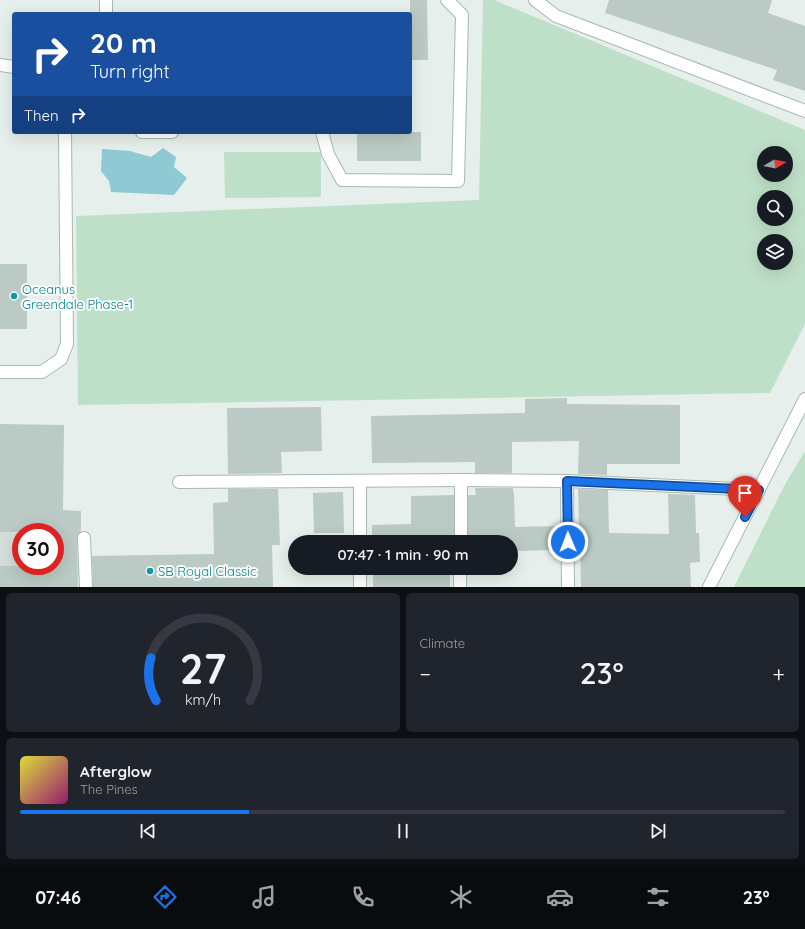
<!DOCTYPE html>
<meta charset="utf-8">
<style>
:root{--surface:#171b24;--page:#20242c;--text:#f1f3f6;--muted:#9ea1a6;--line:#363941;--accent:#1a73e8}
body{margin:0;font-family:Quicksand,sans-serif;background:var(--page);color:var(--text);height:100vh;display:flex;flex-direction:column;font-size:15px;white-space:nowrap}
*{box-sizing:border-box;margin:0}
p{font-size:13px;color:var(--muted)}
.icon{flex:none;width:22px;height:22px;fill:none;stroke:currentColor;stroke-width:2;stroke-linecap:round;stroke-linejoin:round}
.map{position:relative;height:587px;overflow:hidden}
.details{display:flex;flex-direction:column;gap:6px;padding:6px;background:#0d0f14;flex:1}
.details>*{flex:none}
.banner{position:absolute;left:12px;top:12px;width:400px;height:122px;border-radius:4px;box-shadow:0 4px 16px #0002;background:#1a4fa0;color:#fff;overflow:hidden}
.needle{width:26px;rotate:80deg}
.tools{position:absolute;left:757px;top:146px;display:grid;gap:8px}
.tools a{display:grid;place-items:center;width:36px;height:36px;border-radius:50%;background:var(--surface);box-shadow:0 4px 16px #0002;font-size:20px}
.speed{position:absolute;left:12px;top:523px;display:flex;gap:8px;font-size:20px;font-weight:700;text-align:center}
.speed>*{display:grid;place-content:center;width:52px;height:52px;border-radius:50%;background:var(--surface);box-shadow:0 4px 16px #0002;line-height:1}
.speed .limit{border:6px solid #d22;background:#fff;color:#111}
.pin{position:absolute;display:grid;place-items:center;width:34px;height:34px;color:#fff;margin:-41px -17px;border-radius:50% 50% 50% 0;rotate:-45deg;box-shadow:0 0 4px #0007}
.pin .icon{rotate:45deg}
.me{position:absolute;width:44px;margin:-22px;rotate:359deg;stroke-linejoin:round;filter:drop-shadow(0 0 3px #0008)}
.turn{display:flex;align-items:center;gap:14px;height:84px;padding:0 12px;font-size:18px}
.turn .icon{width:52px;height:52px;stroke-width:2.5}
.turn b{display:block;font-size:28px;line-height:34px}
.then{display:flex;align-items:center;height:38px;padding:0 12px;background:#0003;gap:8px;font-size:15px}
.big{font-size:30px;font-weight:600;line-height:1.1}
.details .tile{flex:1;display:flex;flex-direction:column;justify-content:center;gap:6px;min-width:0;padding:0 14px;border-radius:6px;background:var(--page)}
.details .dial{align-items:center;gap:0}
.dial svg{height:104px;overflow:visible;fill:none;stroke:var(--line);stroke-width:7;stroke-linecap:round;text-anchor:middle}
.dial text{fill:var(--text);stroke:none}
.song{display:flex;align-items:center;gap:12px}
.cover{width:48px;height:48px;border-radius:6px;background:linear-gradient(135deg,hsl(60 70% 55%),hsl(320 70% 35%))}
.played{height:4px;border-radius:2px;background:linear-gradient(90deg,var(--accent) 30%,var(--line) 30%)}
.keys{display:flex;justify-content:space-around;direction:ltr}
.heat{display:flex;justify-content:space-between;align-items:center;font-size:22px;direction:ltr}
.details .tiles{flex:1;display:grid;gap:6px;grid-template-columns:1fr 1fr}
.tile:last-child{grid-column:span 2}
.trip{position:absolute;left:288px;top:535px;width:230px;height:40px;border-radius:20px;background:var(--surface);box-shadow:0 4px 16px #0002;font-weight:600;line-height:40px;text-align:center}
.tab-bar{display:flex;height:64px;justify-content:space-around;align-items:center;background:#090b0e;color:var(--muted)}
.tab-bar .icon{width:28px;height:28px}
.tab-bar .on{color:var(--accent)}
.tab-bar b{font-size:18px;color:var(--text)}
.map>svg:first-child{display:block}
.built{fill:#d4dfda}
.green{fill:#bfe0c8;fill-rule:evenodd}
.water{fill:#8ec9d4}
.building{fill:#bbcac4}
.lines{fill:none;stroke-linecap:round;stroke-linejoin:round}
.minor-casing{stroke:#a8b8b2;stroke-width:14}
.tertiary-casing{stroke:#a8b8b2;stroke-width:14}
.minor{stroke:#fff;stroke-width:12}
.tertiary{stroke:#fff;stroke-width:12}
.route-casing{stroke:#114b97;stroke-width:10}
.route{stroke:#1a73e8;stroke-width:7}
.culture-dot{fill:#0f9aa8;stroke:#f7fbf9;stroke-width:1.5}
.labels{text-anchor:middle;stroke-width:4;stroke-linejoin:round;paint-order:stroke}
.culture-label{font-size:13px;fill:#0d838f;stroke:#f7fbf9;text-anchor:start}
</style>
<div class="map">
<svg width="805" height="587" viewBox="0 0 805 587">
<rect width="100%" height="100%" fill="#e6efeb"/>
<polygon class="built" points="0,511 20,511 19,587 0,587"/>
<g class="green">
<path d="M483,0H494L805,130V324L770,393L78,405L76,216L479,200ZM764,153H786V175H764ZM764,197H786V219H764ZM764,241H786V263H764Z"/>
<polygon points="224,152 321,152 321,197 225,198"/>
<polygon points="805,451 805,587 734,587 784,486"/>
</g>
<polygon class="water" points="163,148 176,157 174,167 187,178 174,195 111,192 109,181 101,171 102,149 130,151 151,157"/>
<g class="building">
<polygon points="410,0 427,0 428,60 410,60"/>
<polygon points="609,0 772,0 768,13 805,26 805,91 773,80 777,70 605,13"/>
<rect x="357" y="132" width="64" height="29"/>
<rect x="0" y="264" width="27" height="65"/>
<polygon points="567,398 567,404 680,405 680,464 607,464 607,475 578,474 579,441 512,442 512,473 475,473 475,462 372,463 371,416 525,413 525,399"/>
<polygon points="321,407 322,451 281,452 282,473 228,474 227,408"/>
<polygon points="0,424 64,425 63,510 81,511 81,531 78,534 77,538 78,587 0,587 0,566 55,566 55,532 0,532"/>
<polygon points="475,488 513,488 513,492 514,492 515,527 560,526 560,550 511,551 511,542 468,542 468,495 476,495"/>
<polygon points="228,489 278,489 280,545 272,545 273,587 93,587 92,556 214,554 213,503 228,502"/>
<polygon points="578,489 608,490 609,533 669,534 668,494 695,495 696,533 699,533 700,562 690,563 691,587 581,587 580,550 575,550 575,526 579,525"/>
<polygon points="343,492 344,533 314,533 313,493"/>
<polygon points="454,495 454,542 372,542 372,525 411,524 411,496"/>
<rect x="373" y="568" width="77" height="19"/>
</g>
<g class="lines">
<g class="minor-casing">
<g id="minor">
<polyline points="535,0 556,16 805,111"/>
<polyline points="106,14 106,0"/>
<polyline points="0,65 14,67"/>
<polyline points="142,132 172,132"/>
<polyline points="322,132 328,154 342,180 458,181 462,15 447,0"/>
<polyline points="0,372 42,372 61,359 67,344 65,132"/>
<polyline points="360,481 360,542"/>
<polyline points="567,481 568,587"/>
<polyline points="179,482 461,480 567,481 759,490"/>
<polyline points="84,538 86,587"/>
<polyline points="461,542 461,480"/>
<polyline points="360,568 360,587"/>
<polyline points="460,587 460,568"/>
</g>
</g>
<g class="tertiary-casing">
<polyline id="tertiary" points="709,587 805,399"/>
</g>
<use href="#minor" class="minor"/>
<use href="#tertiary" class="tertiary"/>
</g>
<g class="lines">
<g class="route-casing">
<polyline id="route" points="568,542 567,481 759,490 745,517"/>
</g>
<use href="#route" class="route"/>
</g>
<g class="culture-dot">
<circle cx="14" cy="296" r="4"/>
<circle cx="150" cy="571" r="4"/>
</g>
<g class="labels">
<g class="culture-label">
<text x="22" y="294">Oceanus<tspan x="22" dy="15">Greendale Phase-1</tspan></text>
<text x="158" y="576">SB Royal Classic</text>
</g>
</g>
</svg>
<div class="tools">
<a><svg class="needle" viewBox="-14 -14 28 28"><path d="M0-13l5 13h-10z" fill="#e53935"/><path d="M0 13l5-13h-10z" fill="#9ea1a6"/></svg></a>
<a><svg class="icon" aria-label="search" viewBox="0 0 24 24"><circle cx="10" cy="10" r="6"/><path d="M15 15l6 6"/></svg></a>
<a><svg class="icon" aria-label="layers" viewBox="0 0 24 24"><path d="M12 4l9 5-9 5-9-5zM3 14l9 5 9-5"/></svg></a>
</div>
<div class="speed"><div class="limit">30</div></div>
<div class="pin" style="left:745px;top:517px;background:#d93025"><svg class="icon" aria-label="arrive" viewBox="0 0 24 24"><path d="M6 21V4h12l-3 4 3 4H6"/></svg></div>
<svg class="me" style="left:568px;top:542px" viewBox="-20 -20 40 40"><circle r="17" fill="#1a73e8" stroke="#fff" stroke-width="3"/><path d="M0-11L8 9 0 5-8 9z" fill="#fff"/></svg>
<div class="trip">07:47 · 1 min · 90 m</div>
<div class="banner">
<div class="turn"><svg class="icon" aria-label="right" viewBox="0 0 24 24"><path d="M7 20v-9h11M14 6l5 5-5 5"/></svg><div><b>20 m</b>Turn right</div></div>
<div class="then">Then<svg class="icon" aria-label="right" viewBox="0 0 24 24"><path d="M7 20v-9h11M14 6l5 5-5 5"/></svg></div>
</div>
</div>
<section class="details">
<div class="tiles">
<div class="tile dial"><svg viewBox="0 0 100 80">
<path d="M14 69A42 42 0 1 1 86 69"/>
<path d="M14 69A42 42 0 0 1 10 36" stroke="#1a73e8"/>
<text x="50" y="56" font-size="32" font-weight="700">27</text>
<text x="50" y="72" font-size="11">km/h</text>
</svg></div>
<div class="tile"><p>Climate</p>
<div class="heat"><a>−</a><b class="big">23°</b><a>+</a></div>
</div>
<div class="tile">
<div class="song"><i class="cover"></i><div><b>Afterglow</b><p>The Pines</p></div></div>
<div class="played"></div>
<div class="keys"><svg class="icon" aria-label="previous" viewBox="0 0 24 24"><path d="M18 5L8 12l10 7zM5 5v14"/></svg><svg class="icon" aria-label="pause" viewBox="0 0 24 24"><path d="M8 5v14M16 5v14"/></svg><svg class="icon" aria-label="next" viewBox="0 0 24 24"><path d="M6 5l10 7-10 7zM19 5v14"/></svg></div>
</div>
</div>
</section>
<nav class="tab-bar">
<b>07:46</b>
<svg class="icon on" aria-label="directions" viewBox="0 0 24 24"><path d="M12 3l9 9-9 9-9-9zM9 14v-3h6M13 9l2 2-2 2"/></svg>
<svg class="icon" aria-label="music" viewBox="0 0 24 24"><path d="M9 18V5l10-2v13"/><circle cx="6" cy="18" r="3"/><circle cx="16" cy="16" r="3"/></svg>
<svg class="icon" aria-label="phone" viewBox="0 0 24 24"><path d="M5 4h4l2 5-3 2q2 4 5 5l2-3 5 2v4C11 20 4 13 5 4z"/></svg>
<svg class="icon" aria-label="climate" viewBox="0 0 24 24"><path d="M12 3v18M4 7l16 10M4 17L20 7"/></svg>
<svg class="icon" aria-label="car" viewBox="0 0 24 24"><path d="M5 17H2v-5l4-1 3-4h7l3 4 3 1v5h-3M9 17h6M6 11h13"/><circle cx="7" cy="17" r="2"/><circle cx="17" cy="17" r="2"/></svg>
<svg class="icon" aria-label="filters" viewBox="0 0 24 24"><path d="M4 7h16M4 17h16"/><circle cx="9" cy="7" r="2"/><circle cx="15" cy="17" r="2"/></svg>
<b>23°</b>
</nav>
